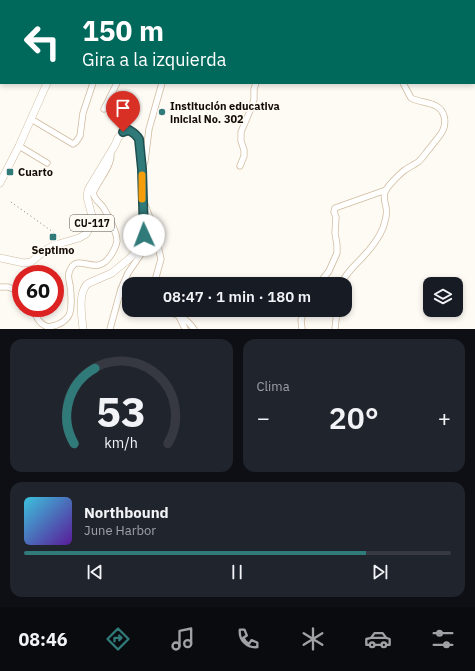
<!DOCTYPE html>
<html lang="es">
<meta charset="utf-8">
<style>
:root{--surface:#171b24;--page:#20242c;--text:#f1f3f6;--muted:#9ea1a6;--line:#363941;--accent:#317a7a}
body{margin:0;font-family:"IBM Plex Sans",sans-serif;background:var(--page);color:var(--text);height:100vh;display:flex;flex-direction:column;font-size:15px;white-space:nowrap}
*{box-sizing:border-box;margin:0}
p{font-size:13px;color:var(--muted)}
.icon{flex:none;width:22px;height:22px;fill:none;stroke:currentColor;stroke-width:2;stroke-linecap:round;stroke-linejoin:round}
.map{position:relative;height:329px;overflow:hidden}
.drawer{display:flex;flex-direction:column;gap:10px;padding:10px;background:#0d0f14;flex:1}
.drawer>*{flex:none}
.guide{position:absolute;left:0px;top:0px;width:475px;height:84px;box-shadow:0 2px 6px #0003;background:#00695c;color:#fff;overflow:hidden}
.controls{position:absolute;left:423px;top:277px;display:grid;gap:8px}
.controls a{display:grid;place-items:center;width:40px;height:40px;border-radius:8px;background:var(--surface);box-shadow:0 2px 6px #0003;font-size:20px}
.speed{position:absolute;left:12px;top:265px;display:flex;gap:8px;font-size:20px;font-weight:700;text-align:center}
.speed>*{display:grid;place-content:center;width:52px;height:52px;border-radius:50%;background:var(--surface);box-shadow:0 2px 6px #0003;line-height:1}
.speed .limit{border:6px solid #d22;background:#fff;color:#111}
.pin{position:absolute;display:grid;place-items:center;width:34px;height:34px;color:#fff;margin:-41px -17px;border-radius:50% 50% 50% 0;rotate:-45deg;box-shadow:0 0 4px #0007}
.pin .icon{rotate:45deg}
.me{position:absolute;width:44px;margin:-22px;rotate:358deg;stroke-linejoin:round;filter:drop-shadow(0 0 3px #0008)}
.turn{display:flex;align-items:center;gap:14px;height:84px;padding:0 16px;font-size:18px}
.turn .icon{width:52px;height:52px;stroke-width:2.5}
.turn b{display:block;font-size:28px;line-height:34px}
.big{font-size:30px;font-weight:600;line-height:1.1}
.drawer .card{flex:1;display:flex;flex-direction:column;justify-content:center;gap:6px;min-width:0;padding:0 14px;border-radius:12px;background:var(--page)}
.drawer .dial{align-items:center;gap:0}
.dial svg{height:104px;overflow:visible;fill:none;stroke:var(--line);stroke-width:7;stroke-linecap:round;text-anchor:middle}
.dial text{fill:var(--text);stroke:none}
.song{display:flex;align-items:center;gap:12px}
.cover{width:48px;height:48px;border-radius:6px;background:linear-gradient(135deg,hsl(190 70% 55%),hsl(270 70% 35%))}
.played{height:4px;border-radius:2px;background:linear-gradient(90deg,var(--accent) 80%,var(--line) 80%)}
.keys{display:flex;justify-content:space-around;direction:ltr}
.heat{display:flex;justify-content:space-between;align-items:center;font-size:22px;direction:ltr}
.drawer .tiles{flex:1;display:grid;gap:10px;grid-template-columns:1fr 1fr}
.card:last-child{grid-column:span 2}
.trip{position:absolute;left:122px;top:277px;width:230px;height:40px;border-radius:12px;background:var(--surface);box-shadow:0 2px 6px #0003;font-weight:600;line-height:40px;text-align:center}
.menu{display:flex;height:64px;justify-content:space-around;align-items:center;background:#090b0e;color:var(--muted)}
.menu .icon{width:28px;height:28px}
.menu .active{color:var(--accent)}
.menu b{font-size:18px;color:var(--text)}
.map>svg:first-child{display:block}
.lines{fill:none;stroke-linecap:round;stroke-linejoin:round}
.stream{stroke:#a9bd84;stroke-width:1.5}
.minor-casing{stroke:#cfbb9e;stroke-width:7}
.major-casing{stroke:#cfbb9e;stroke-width:8}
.path{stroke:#827d76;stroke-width:1;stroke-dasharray:1 3;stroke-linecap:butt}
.minor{stroke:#fff;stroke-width:5.5}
.major{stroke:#fff;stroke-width:7}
.route-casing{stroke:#204f4f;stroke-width:10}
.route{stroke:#317a7a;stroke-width:7}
.slow{stroke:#f59e0b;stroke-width:7}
.poi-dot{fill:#317a7a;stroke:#fefaf4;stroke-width:1.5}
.labels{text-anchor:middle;stroke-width:3.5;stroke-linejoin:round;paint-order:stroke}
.shield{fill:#fefaf4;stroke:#5a534c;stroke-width:1}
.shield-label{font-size:10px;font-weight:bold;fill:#130c04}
.poi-label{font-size:11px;font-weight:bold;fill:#130c04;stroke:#fefaf4;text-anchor:start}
</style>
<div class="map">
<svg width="475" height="329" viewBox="0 0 475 329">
<rect width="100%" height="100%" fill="#fefaf4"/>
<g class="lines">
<g class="stream">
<polyline points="33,1 34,0"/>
<polyline points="0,43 1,42"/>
</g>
<g class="minor-casing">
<g id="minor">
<polyline points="202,0 203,1"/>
<polyline points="23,1 24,0"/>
<polyline points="54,1 55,0"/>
<polyline points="148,1 149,0"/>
<polyline points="164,1 164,0"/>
<polyline points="310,1 311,0"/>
<polyline points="0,7 1,4"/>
<polyline points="0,21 1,20"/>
<polyline points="0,77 1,76"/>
<polyline points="104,109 117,83"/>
<polyline points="31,119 73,144 76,142 80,136 83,113 93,83"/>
<polyline points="19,146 47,163"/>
<polyline points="240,166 244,156 244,150 241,141 241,132 252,106 254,99 254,89 256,83"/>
<polyline points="142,169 145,161 149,129 162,83"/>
<polyline points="144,202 154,229 161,259 154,284"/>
<polyline points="319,284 329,271 337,253 337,245 335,233 336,217 334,212 335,208 386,190"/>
<path d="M341,284C345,275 351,269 358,262C367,253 378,240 383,228C385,221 388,214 386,207C385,202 383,198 385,192C387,187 392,182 396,178C399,175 402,172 405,170C409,167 414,165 418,162C423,158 426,152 430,148C437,138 448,130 444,116C440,101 422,104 411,98L403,83"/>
<polyline points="0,287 8,287 21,292"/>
<path d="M34,308C36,317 39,324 48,327C55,326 63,323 67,318C73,313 71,292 70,285C69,280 67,275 70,270C78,251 96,279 111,255C114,250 116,247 117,241C117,232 108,215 103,207C99,202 94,199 93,193C98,181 111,167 111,155"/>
<path d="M160,310C175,314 184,315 194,329"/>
<polyline points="179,316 185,329"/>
<polyline points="110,329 121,289 128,273 141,254 139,248"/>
<polyline points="302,329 301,320 304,310"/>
<polyline points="335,329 337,310"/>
</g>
</g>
<g class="major-casing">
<g id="major">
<polyline points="103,1 104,0"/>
<polyline points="0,183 19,146 47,83"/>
<path d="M0,258L24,263L31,262L47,249L55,245L79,238L86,234L91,226L93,220L87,197L88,190L92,183L115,145L118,138L123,132L129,130C134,132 136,134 139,139L142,169L144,235L139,248L129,259L112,273L89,283C77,290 82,317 83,329"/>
</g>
</g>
<polyline class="path" points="11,202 60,237"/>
<use href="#minor" class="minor"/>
<use href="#major" class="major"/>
</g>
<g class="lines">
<g class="route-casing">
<path id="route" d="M123,132L129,130C134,133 136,134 139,139L142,169L144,235"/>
</g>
<use href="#route" class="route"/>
<polyline class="slow" points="142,175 142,199"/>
</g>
<g class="poi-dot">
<circle cx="162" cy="112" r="4"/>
<rect x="6" y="168" width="8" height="8" rx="2"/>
<rect x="49" y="233" width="8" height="8" rx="2"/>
</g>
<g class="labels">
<rect class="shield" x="70" y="215" width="44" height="16" rx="3"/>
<g class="shield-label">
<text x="92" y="227">CU-117</text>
</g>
<g class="poi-label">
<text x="170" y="110">Institución educativa<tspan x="170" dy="13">inicial No. 302</tspan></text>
<text x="18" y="176">Cuarto</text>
<text x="53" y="254" text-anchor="middle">Septimo</text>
</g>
</g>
</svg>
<div class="controls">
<a><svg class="icon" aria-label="layers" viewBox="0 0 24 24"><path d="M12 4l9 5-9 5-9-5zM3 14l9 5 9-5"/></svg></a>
</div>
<div class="speed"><div class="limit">60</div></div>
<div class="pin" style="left:123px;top:132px;background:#d93025"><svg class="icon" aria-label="arrive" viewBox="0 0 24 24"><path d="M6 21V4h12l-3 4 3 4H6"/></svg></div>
<svg class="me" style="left:144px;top:235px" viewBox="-20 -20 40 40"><circle r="19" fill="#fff"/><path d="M0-13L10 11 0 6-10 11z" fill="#317a7a"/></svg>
<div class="trip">08:47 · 1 min · 180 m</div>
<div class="guide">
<div class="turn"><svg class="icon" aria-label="left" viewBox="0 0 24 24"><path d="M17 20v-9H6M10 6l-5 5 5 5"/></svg><div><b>150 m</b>Gira a la izquierda</div></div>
</div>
</div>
<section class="drawer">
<div class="tiles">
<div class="card dial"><svg viewBox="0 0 100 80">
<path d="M14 69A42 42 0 1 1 86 69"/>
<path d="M14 69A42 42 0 0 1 30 11" stroke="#317a7a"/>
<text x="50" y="56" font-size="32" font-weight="700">53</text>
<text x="50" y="72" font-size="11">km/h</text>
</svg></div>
<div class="card"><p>Clima</p>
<div class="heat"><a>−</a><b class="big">20°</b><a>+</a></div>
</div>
<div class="card">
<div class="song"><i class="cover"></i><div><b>Northbound</b><p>June Harbor</p></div></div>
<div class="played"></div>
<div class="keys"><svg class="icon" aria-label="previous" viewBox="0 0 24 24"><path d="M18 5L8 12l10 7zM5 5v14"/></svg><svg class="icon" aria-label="pause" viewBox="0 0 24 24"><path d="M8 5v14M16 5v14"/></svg><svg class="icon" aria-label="next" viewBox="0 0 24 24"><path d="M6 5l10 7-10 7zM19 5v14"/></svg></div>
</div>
</div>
</section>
<nav class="menu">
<b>08:46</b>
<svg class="icon active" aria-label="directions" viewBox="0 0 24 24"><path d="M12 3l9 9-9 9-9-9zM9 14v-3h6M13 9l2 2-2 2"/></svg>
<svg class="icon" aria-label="music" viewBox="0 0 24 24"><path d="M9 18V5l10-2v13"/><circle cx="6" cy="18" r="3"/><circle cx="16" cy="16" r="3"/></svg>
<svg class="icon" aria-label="phone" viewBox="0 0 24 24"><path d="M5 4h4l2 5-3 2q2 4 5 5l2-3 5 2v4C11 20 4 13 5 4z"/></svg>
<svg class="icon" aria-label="climate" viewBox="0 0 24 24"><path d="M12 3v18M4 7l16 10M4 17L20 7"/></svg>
<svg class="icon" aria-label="car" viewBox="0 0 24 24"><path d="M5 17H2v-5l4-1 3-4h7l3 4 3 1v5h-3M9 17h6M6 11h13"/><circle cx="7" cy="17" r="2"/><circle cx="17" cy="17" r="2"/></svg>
<svg class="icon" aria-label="filters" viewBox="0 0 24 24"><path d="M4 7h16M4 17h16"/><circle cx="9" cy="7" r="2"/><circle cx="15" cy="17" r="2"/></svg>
</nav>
